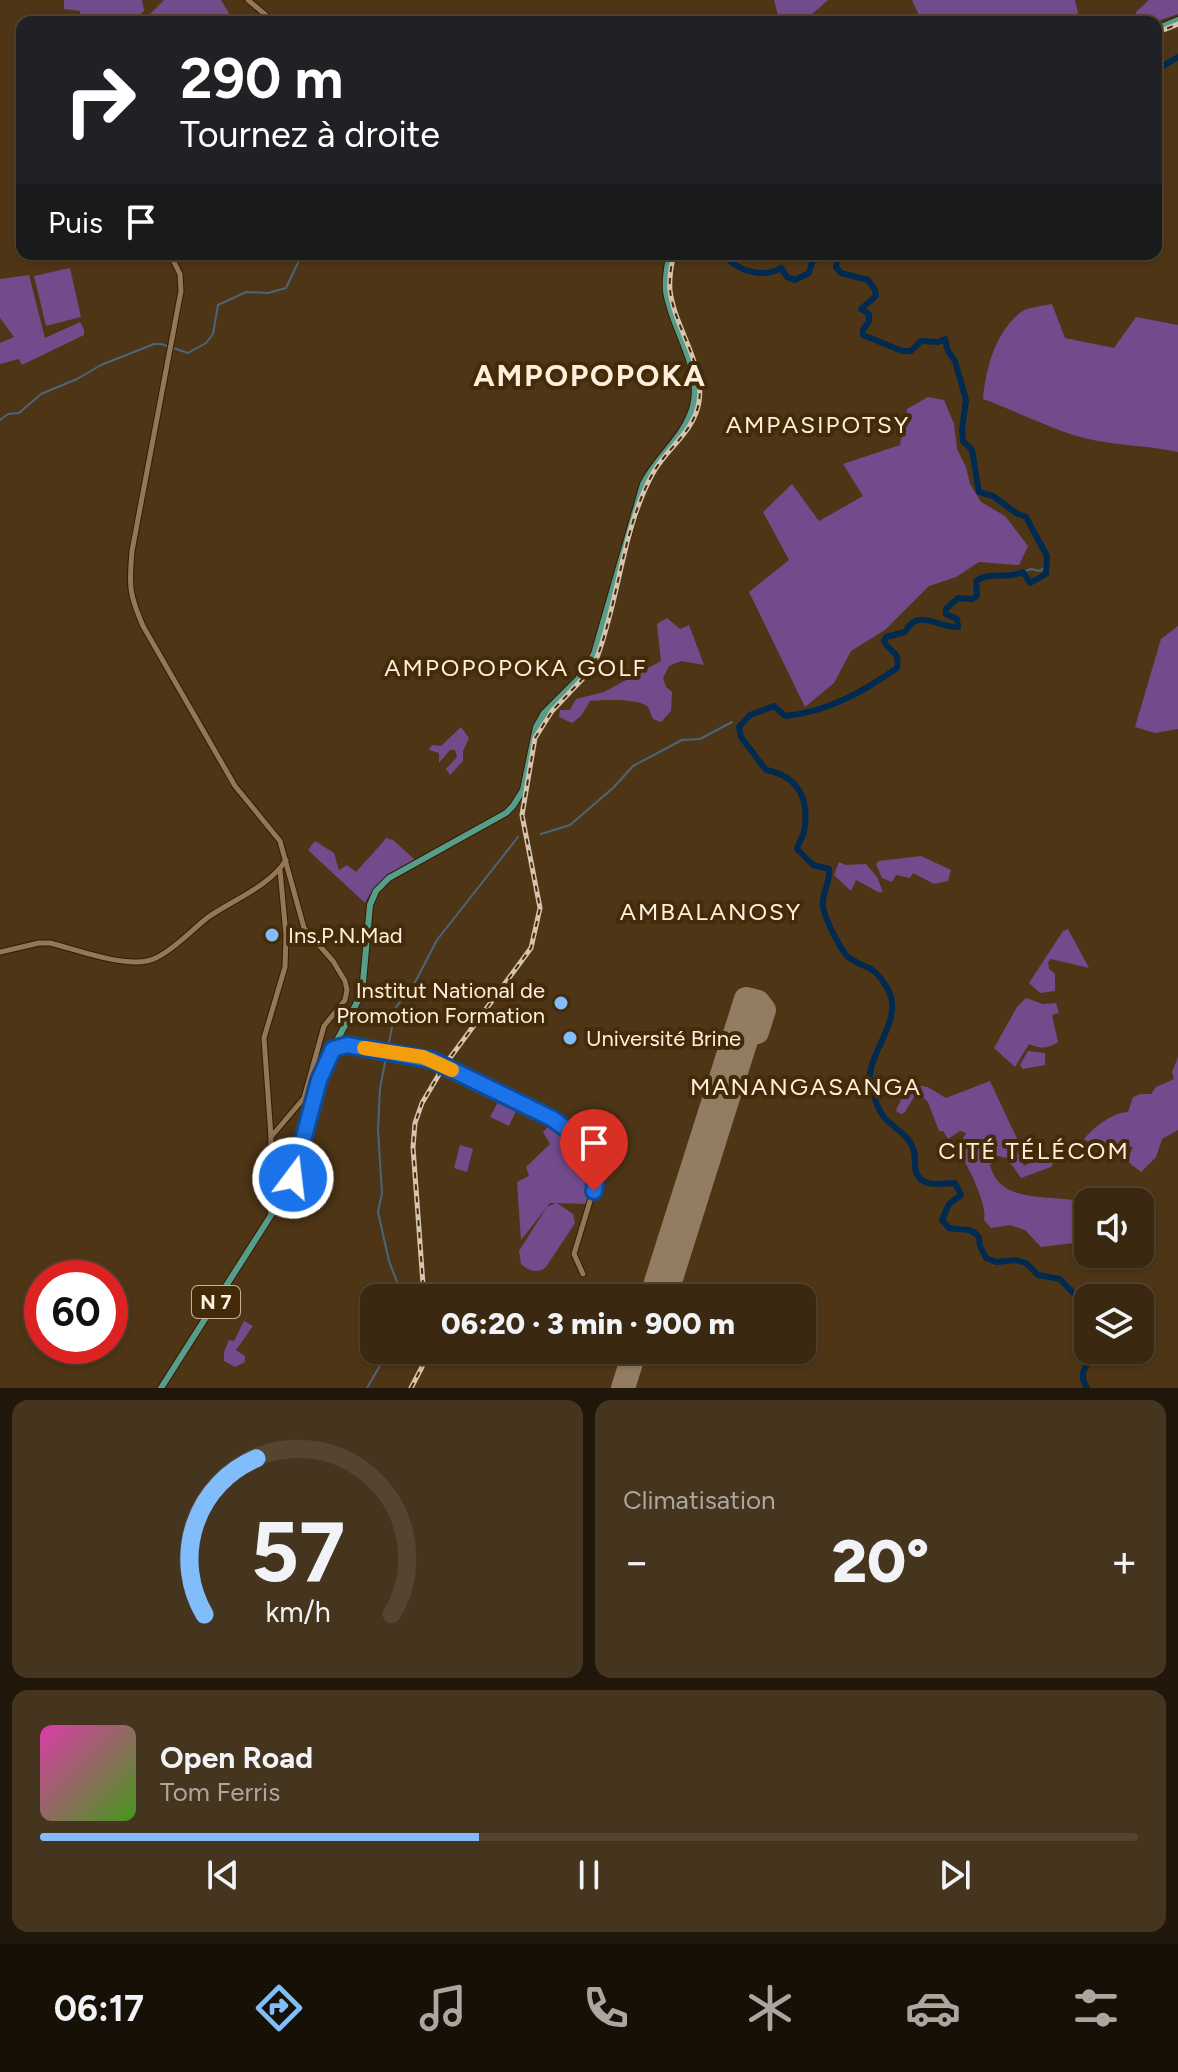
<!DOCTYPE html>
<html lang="fr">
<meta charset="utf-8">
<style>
:root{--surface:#3a2810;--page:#45341e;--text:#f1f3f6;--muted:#aba69f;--line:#544430;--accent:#81bdfa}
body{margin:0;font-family:Figtree,sans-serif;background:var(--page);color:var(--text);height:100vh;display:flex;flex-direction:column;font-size:30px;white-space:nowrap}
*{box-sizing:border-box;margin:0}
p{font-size:26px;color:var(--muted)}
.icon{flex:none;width:44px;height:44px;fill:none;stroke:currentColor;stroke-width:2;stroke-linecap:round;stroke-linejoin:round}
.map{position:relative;height:1388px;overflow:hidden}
.sheet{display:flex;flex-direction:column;gap:12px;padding:12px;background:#201609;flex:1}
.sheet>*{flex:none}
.top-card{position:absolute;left:16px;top:16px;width:1146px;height:244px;border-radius:16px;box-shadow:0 2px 6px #0004,0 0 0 2px var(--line);background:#202124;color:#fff;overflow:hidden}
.fabs{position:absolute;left:1074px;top:1188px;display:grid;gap:16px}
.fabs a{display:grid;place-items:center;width:80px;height:80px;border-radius:16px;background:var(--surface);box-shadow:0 2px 6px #0004,0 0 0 2px var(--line);font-size:40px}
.speed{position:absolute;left:24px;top:1260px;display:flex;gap:16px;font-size:40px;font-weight:700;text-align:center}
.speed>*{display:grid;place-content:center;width:104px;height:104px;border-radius:50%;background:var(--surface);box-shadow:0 2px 6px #0004,0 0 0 2px var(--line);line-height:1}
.speed .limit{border:12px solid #d22;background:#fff;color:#111}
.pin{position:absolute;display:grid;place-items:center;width:68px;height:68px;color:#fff;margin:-82px -34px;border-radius:50% 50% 50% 0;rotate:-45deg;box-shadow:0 0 8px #0007}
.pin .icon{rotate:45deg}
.me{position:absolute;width:88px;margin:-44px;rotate:15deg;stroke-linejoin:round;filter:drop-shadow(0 0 6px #0008)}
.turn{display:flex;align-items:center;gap:28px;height:168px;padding:0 32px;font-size:36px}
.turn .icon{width:104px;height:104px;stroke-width:2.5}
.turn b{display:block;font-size:56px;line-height:68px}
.then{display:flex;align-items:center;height:76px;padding:0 32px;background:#0003;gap:16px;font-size:30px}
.big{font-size:60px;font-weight:800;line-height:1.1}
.sheet .tile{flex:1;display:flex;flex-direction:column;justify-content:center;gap:12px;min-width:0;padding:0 28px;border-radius:16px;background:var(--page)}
.sheet .dial{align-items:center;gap:0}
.dial svg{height:208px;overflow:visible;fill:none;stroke:var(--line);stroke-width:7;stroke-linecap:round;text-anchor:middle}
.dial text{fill:var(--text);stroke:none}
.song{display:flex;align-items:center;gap:24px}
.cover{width:96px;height:96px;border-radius:12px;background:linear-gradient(135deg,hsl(320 70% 55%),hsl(100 70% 35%))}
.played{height:8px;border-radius:4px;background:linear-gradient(90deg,var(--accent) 40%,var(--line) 40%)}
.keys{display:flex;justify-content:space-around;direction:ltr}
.heat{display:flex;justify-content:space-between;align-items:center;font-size:44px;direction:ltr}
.sheet .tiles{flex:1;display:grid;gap:12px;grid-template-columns:1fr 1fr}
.tile:last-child{grid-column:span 2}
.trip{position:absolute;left:360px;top:1284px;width:456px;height:80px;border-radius:16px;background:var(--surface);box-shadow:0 2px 6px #0004,0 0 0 2px var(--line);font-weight:800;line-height:80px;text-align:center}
.dock{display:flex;height:128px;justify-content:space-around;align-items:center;background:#171006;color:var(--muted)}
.dock .icon{width:56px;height:56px}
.dock .current{color:var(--accent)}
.dock b{font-size:36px;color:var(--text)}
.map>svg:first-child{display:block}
.green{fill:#724b8c}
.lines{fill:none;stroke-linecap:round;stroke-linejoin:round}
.stream{stroke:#4c657a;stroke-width:2}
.river{stroke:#002a50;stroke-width:6}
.runway{stroke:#927c62;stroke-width:24}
.secondary-casing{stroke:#331c00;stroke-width:7}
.primary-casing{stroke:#331c00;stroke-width:8}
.secondary{stroke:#937756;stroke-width:5}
.primary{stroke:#569d8b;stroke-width:6}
.rail-casing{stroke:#d6c4af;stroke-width:5}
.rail{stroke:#432b0a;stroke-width:2;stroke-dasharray:6;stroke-linecap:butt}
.route-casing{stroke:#114b97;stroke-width:20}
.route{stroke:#1a73e8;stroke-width:14}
.slow{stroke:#f59e0b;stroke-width:14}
.poi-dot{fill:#81bdfa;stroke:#432b0a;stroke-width:3}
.labels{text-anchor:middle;stroke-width:8;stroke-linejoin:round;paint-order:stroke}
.shield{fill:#432b0a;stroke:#c7b49e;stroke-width:2}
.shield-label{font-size:20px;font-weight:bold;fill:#ffefdd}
.poi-label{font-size:22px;fill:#ffefdd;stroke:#432b0a;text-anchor:start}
.neighbourhood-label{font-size:24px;letter-spacing:2px;fill:#ffefdd;stroke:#432b0a}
.district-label{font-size:30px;font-weight:bold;letter-spacing:2px;fill:#ffefdd;stroke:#432b0a}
</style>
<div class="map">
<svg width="1178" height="1388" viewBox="0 0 1178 1388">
<rect width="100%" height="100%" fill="#4e3516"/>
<g class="green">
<polygon points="64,0 142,0 144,11 136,18 139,22 80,22 80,11 64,9"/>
<polygon points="164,0 221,0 234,22 142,22"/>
<polygon points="774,0 828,0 803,22 780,22"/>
<polygon points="912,0 1075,0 1080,22 922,22"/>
<polygon points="1149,0 1178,0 1178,14 1155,22 1137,22 1136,12"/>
<polygon points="70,268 81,317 46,326 34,276"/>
<polygon points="29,275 45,338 80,322 84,329 84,335 22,365 19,359 0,364 0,343 14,337 0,318 0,279"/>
<path d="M1052,304L1065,338L1114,348L1136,317L1178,325V452C1147,445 1115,446 1084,438C1053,430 1014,410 983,399C986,368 995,333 1021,312C1028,307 1043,306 1052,304Z"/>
<polygon points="928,397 944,400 954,424 957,449 966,467 970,484 981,502 1005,516 1028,546 1019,565 979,562 956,577 929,586 885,630 851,651 834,683 805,707 749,592 789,560 763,512 792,484 819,521 863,496 843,464 900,445 907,409"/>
<path d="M667,618L680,629L689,625L704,665L681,661L669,666L663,678L666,687L672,692L671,711L661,722L653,719C652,717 649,709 648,707C639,698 602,700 590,701L581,716L572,723L559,717L560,710H570L576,699L604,692L661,661L657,624Z"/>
<polygon points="1178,626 1178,729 1155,733 1135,727 1161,639"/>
<polygon points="461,727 469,738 463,751 463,761 450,775 446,769 457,757 455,750 450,750 439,763 439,753 429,750 432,745 441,746"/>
<path d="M386,838L393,840L415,860C393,871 376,880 365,903L308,850L315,841L334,853L339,870L347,865L356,872C366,860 376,851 386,838Z"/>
<polygon points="921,856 951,870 948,881 934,884 913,873 910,878 896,875 892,882 882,878 876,864 879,861"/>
<polygon points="839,862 846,865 866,864 877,877 883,892 878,892 856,880 851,891 834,875"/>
<polygon points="1068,929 1089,968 1051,959 1048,962 1049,969 1055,974 1055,991 1040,993 1029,983 1063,931"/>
<path d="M1026,998L1043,1004L1056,1003L1059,1013L1052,1015L1058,1042C1047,1049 1040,1049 1029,1044L1015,1067L994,1048L1017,1007Z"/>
<polygon points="1028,1051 1045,1053 1045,1065 1023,1069 1020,1065"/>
<path d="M1178,1057V1130L1162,1139L1156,1157L1141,1172L1127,1161L1133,1147L1128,1146L1110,1156L1084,1139C1094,1127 1112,1113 1128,1112L1133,1097L1141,1094H1151L1156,1087L1174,1079L1172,1072Z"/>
<path d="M990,1081L1019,1143L1015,1147L1024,1166L1056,1149L1059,1152L1051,1167L1021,1178L1007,1158L998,1156L990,1165C1000,1207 1055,1193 1088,1203V1245L1082,1242L1041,1247L1025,1230L1010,1225L991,1228L984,1220C988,1206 967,1162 957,1150L966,1133L960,1131L948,1139L943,1131H939L928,1102L920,1095L914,1097L905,1112L901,1114L896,1111C901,1098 910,1082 927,1087C933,1089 940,1095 946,1098Z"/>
<polygon points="498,1102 516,1111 509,1126 490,1117"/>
<path d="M552,1123C586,1142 601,1161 590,1200L585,1204L557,1203L573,1214L575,1223L546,1267C538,1274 528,1271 521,1264L519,1251L547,1207L556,1203H550L521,1240L517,1182L529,1176L526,1167L550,1144L543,1132Z"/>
<polygon points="460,1145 473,1149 467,1172 454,1168"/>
<polygon points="244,1321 253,1326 236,1350 245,1356 245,1362 235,1367 224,1361 224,1352 229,1340 234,1341"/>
</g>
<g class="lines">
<g class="stream">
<polyline points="685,254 695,258 722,254"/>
<polyline points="0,420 8,414 19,413 41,394 77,379 101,365 154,344 161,344 188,353 206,343 213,334 218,305 246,292 268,293 286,288 302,254"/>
<polyline points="1023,572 1031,569 1040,571 1047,565"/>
<polyline points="541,834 570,825 614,787 633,766 682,740 700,739 732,722"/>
<polyline points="399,1298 400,1290 389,1261 378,1212 382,1193 378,1130 380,1088 396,1007 412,988 437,940 518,837"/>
<polyline points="367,1388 389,1350"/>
</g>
<g class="river">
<polyline points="1156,70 1178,57"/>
<path d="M730,254L731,262C745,273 766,277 781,268L787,277L795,280L809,273L812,263L821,254"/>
<path d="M832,254L838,257L836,267L841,273L868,280L875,290L876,296L861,309L869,314V321L863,330V335L902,351H911L921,341L938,342L945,339L948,351L955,361L966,400L962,430L963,441L972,450L979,492L993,496L1016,513L1026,517L1047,556L1046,574L1030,583L1023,572C1007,580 992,570 976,581L977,596L972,599L958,598L946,609V614L957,619L958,627C937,628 919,607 905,632L886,637L884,641C891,655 900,649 897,668C863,692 827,712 785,716L774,706L750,715L739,727L741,737L766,770C799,776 810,800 804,832C803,838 798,842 797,849L813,865L829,869C831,883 819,897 824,911C828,925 838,944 846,955C851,961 863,965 871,969C878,973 887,986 890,994C901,1020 869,1055 870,1076C871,1088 876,1107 884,1117C892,1127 908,1134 913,1148C916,1155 914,1165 916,1172C923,1189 941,1183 955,1183L961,1195L949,1204L942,1220L949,1228C962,1231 969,1226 979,1237L980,1246L986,1258L996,1262L1016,1260L1026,1263L1038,1275L1060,1279L1088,1309"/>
<path d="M1087,1388C1076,1373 1089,1363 1097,1350"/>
</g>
<g class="runway">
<polyline points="651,1298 746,999 758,1002 764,1010 757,1032 748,1034 665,1298"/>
<polyline points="623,1388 635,1350"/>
</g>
<g class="secondary-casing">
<g id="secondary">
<polyline points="248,0 274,22"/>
<path d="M170,254L180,274L181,291L132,551C129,586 129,594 143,626L235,786L280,841L304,928L333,961L345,981L347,990L345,1000L324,1026L304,1098L271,1137"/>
<path d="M0,952L39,943H50C78,950 119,966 147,961C165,958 192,930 207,918C232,900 269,887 286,860"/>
<polyline points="338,1039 347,1045 436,1061 553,1119 582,1142 594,1163 597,1178 574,1254 583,1274"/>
<polyline points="271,1216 269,1200 271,1137 264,1038 285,967 286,935 280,870"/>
</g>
</g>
<g class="primary-casing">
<g id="primary">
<polyline points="1156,29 1178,20"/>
<path d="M161,1388L289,1187L323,1067L362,993L370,905L376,891L389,878L506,813L513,806L523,790L536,727L544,713L578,679L594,654L643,484C657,456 685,437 693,406C703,368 671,328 666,291C665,279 667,266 670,254"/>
</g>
</g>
<use href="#secondary" class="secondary"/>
<use href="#primary" class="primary"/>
<g class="rail-casing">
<g id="rail">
<polyline points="1156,33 1178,24"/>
<path d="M424,1298L413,1147L415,1123L422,1103L444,1066L531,948L540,908L522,815L535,738L552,711L589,672L596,660C619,601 622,529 653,473C667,448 694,432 699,402C705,364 674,327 670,290C669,278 671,266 674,254"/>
<polyline points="411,1388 422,1367 425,1350"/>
</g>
</g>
<use href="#rail" class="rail"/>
</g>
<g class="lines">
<g class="route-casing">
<path id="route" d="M293,1178L319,1080L333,1049L347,1045L432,1060L553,1119C579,1139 602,1154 594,1191"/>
</g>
<use href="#route" class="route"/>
<polyline class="slow" points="364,1048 423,1057 452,1070"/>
</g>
<g class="poi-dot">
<circle cx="272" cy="935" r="8"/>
<circle cx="561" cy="1003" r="8"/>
<circle cx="570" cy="1038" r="8"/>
</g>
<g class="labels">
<rect class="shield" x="192" y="1286" width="48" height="32" rx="6"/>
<g class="shield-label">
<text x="216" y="1309">N 7</text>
</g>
<g class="poi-label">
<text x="288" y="943">Ins.P.N.Mad</text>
<text x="545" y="998" text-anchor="end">Institut National de<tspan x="545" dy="25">Promotion Formation</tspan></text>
<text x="586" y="1046">Université Brine</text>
</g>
<g class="neighbourhood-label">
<text x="818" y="433">AMPASIPOTSY</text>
<text x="516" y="676">AMPOPOPOKA GOLF</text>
<text x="711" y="920">AMBALANOSY</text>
<text x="806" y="1095">MANANGASANGA</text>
<text x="1034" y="1159">CITÉ TÉLÉCOM</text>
</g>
<g class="district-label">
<text x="590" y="386">AMPOPOPOKA</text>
</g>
</g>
</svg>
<div class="fabs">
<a><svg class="icon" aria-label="sound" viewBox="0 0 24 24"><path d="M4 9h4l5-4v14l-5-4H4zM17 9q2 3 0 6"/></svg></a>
<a><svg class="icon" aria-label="layers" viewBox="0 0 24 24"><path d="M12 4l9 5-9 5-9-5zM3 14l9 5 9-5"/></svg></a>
</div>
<div class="speed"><div class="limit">60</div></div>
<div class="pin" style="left:594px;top:1191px;background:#d93025"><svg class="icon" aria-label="arrive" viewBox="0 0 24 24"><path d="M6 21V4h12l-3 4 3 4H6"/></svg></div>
<svg class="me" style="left:293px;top:1178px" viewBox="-20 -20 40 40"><circle r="17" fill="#1a73e8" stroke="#fff" stroke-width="3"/><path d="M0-11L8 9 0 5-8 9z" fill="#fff"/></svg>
<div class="trip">06:20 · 3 min · 900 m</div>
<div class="top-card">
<div class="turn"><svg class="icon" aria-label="right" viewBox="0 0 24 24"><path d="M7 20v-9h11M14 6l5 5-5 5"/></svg><div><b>290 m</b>Tournez à droite</div></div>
<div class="then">Puis<svg class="icon" aria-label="arrive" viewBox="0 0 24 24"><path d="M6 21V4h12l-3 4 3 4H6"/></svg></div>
</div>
</div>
<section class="sheet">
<div class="tiles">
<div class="tile dial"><svg viewBox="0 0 100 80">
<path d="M14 69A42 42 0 1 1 86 69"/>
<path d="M14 69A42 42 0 0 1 34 9" stroke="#81bdfa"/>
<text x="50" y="56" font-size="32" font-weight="700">57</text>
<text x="50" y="72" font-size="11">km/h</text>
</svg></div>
<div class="tile"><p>Climatisation</p>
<div class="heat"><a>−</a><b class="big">20°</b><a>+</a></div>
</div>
<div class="tile">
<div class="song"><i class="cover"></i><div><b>Open Road</b><p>Tom Ferris</p></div></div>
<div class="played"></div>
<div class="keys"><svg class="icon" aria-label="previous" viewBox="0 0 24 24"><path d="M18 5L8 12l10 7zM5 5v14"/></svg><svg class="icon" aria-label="pause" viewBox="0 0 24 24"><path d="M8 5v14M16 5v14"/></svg><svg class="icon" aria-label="next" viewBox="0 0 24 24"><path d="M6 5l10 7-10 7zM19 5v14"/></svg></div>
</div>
</div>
</section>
<nav class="dock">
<b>06:17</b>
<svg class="icon current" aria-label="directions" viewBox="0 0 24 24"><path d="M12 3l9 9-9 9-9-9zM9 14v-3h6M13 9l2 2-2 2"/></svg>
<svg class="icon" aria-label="music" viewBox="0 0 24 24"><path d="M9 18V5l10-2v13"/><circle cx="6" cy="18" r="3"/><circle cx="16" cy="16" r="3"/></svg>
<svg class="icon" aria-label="phone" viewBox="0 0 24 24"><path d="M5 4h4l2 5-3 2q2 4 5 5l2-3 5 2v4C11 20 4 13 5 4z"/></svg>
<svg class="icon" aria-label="climate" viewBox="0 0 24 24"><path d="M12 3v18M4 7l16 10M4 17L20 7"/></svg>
<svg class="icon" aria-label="car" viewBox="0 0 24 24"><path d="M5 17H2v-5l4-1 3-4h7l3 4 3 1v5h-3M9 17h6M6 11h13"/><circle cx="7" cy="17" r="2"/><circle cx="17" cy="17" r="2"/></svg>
<svg class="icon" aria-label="filters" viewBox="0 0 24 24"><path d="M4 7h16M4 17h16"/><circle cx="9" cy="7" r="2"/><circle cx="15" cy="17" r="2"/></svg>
</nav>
